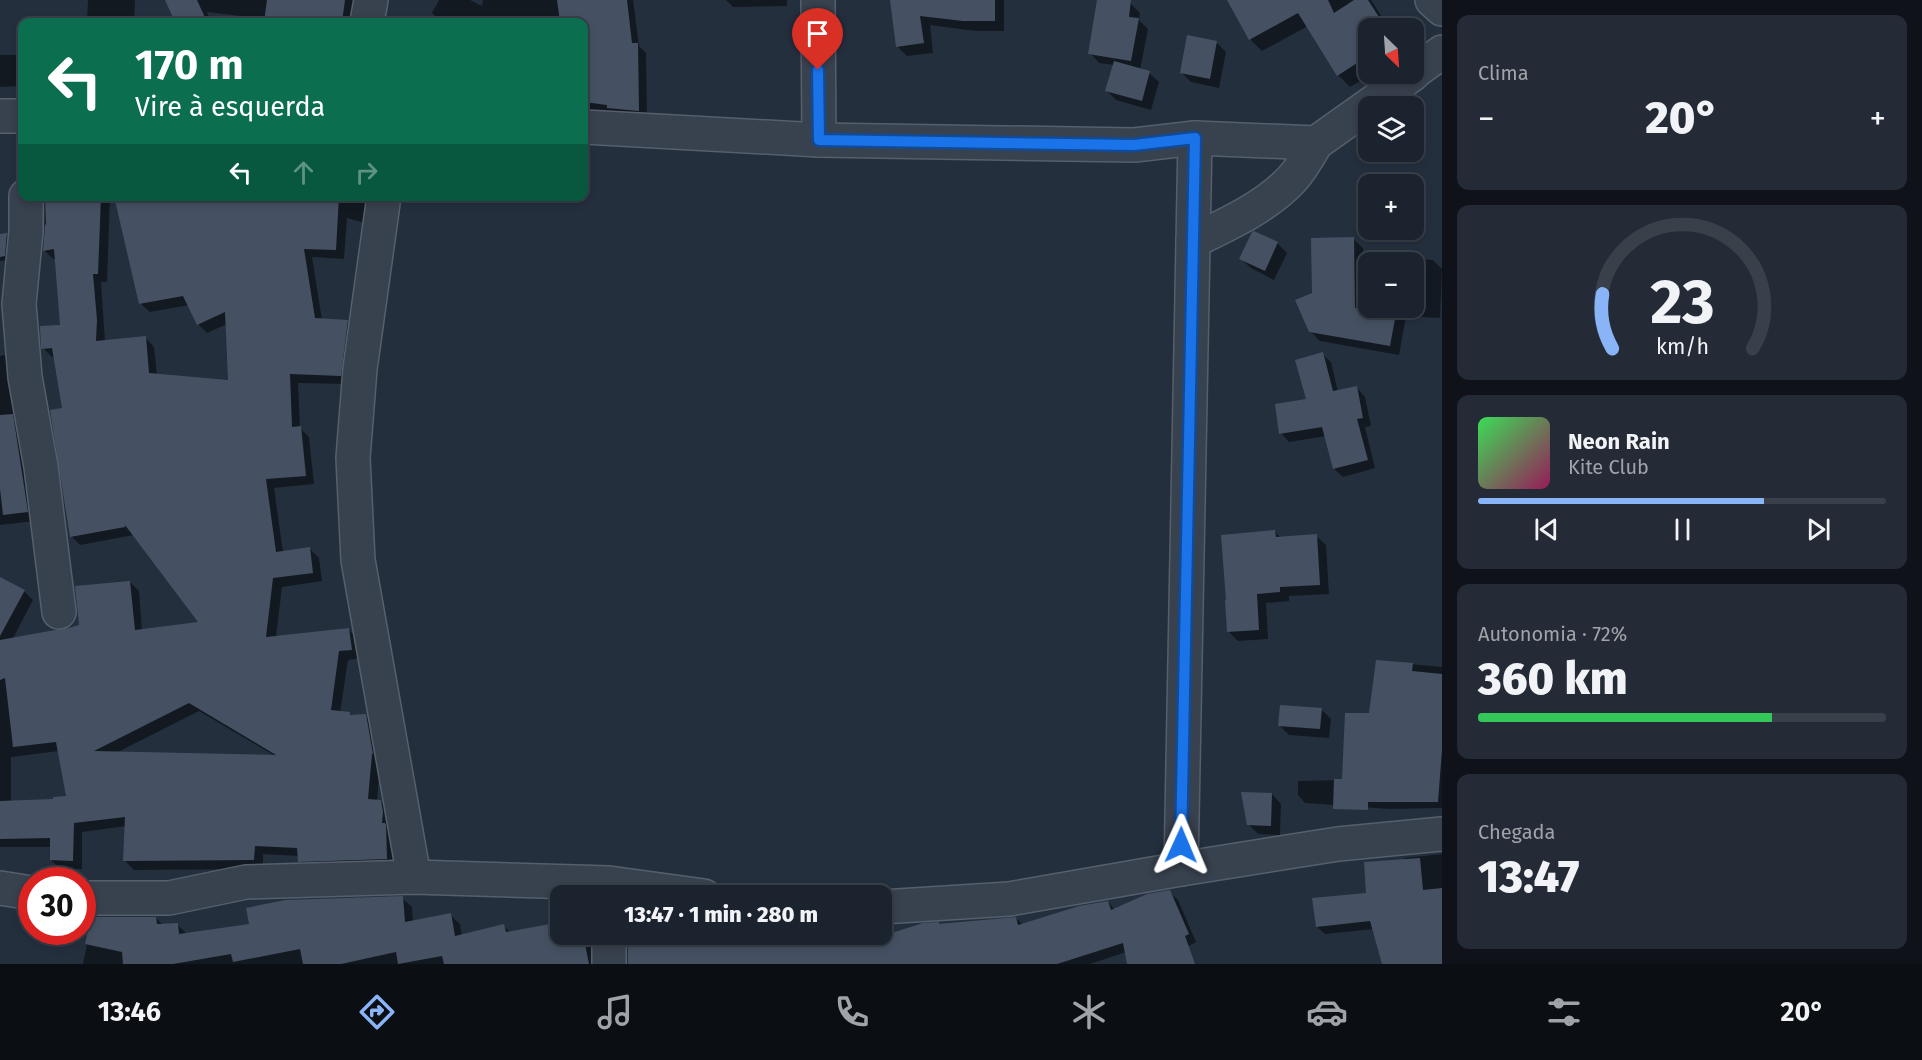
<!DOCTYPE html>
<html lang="pt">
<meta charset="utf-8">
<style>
:root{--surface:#1b232e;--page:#242b36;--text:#f1f3f6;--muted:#a0a4aa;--line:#39404a;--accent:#8ab4f8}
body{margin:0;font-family:"Fira Sans",sans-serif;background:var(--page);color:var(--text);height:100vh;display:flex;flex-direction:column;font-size:22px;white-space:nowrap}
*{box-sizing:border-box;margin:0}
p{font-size:20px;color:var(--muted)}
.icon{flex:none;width:33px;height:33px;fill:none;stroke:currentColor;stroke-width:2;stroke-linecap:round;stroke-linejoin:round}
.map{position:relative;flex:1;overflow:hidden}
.details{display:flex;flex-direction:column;gap:15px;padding:15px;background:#0f1319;width:480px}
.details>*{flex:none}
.top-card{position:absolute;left:18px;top:18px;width:570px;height:183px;border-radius:12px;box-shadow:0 3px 9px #0003,0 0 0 2px var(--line);background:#0b6e4f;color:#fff;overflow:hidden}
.needle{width:39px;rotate:155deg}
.buttons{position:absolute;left:1358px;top:18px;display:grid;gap:12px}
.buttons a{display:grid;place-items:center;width:66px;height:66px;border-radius:12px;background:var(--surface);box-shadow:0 3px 9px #0003,0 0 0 2px var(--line);font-size:30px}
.speed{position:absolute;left:18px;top:867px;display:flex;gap:12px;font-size:30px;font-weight:700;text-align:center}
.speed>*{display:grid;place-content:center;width:78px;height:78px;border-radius:50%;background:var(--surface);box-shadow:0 3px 9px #0003,0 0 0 2px var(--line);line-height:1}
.speed .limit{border:9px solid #d22;background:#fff;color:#111}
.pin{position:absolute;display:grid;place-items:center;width:51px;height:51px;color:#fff;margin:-62px -26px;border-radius:50% 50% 50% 0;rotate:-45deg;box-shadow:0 0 6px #0007}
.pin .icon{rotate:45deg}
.me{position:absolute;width:66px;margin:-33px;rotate:1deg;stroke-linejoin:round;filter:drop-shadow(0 0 4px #0008)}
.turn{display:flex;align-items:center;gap:21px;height:126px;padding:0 18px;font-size:27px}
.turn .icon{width:78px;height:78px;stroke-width:2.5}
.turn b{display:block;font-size:42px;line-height:51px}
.lanes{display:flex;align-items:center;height:57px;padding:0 18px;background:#0003;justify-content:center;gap:30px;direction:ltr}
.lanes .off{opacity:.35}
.big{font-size:45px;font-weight:800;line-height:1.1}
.details .card{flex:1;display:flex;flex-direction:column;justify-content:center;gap:9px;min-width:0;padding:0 21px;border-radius:12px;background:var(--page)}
.details .dial{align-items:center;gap:0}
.dial svg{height:156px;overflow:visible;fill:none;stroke:var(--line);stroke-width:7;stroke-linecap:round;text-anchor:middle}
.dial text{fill:var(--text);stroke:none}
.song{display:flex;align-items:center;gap:18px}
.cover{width:72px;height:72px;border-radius:9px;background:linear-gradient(135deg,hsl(130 70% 55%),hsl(330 70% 35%))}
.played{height:6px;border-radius:3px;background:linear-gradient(90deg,var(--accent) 70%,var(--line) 70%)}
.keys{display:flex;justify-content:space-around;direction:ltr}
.heat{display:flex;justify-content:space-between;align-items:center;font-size:33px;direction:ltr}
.charge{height:9px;border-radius:4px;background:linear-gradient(90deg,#34c759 72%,var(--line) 0)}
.trip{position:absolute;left:550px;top:885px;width:342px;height:60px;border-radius:12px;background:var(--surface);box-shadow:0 3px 9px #0003,0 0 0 2px var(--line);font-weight:800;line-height:60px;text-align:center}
.tabs{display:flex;height:96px;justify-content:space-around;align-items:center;background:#0b0e12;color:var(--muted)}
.tabs .icon{width:42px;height:42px}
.tabs .on{color:var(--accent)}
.tabs b{font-size:27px;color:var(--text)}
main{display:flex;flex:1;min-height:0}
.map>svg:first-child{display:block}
.shadow{fill:#0007;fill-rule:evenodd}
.building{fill:#455162;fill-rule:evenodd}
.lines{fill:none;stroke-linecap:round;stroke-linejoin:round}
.minor-casing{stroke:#565f6c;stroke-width:36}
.minor{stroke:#38414e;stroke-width:33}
.route-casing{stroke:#114b97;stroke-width:15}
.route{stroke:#1a73e8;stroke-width:10}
</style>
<main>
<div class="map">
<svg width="1442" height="964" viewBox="0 0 1442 964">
<rect width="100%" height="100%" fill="#242f3e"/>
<g class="shadow">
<polygon points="88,0 135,0 134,22 87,22"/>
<polygon points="167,0 362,0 358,22 266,22 266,19 207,12 211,22 176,22"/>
<polygon points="439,0 470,0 482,6 483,0 633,0 639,46 646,53 647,119 617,116 613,112 584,109 584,22 442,22 432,13"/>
<polygon points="726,0 787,0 787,6 733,7"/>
<polygon points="891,0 1004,0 1004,31 975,31 930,25 933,53 907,56 897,46"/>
<polygon points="1099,0 1130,3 1140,13 1139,20 1148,29 1140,70 1149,73 1159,82 1151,110 1116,100 1107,91 1114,65 1099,63 1090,53"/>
<polygon points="1233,0 1371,0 1389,28 1368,28 1368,74 1372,74 1350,87 1338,75 1308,26 1262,51 1250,39"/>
<polygon points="1217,43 1226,52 1219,88 1191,82 1182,73"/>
<polygon points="0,55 22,55 22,86 0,87"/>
<path d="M46,196H110L107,282H101L105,342L145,337L154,347L157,375L230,382L227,324L207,333L198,324L189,305L150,312L140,303L116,196H371L365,223L347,218L344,259L312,257L322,320L347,321L356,330L349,384L298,383L300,428L309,437L314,484L274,488L283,552L310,549L319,558L322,581L282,587L276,637L349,630L358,639L360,658L348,660L340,713H349L352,716H366L375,725L380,763L377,801H381L390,810L396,868L308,870L299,861V856L263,854V869L134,870L125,861L126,826L82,832V869H60L51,860V847H0V579L24,591L33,600L12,640L81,627L130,582L139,591L142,631L201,624L134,535L80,545L71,536L64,410L55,357H52L43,348L62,327L56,259H53L44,250ZM199,711L275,756L116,753ZM59,751L68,797L54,801L11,802V757Z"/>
<polygon points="6,235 11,239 9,260 0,261 0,236"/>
<path d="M1353,239L1363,248V256L1433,260L1442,269L1440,318L1406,316L1399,355L1320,341L1310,331L1313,294ZM1368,262H1413V308H1368Z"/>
<polygon points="1277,243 1287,253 1274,280 1251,268 1241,259"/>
<polygon points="1322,354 1331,362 1338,392 1357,388 1365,397 1371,426 1365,427 1375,468 1343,477 1334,469 1326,436 1289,442 1281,433 1308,400"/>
<polygon points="4,355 13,364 36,521 0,525 0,356"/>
<polygon points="1275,532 1281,538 1316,536 1326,545 1329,594 1289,596 1289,601 1266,603 1268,639 1238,641 1228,631"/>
<polygon points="1377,661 1442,667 1442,808 1389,809 1305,803 1298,795 1298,781 1343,780 1371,715"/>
<polygon points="1321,709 1331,719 1329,738 1289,735 1279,725"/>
<polygon points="1272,794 1281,804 1280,835 1258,834 1248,824"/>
<polygon points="1442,854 1442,964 1383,964 1374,929 1325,934 1317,927 1368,894 1404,860 1404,858"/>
<polygon points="1169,892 1178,900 1196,942 1157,964 1129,964 1126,952 1090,964 629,964 629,934 685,934 683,943 722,948 724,934 858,934 861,944 940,926 1016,918 1023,925 1108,902 1115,910"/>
<polygon points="402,898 412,907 413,922 450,915 460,924 462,936 504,926 511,933 561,923 561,934 590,934 596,964 83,964 92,918 156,918 163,925 177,924 188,935"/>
</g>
<g class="building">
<polygon points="165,0 197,0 207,22 175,22"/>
<polygon points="267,0 345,0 342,22 264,22"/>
<polygon points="557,0 627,0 632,43 638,43 639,111 607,108 607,105 584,102 584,22 560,22"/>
<polygon points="890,0 995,0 995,21 963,21 920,16 924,43 896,47"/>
<polygon points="1097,0 1131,0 1129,17 1139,18 1131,61 1088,54"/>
<polygon points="1227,0 1328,0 1334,13 1354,0 1368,0 1386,28 1368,28 1368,56 1337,76 1298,13 1249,40"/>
<polygon points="1187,35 1217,41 1210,79 1180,73"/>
<polygon points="1114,61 1150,71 1142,101 1105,91"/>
<path d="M45,196H101L98,274H93L97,320L96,341L146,336L149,373L228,380L225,312L197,325L183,296L139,304L114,196H339L336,250L304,249L315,318L348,320L341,376L290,374L292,427L301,426L306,476L266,479L276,552L310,547L313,573L273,578L266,637L349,628L352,650L339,651L331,710L350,712V715L366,714L373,754H372L368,799L381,800L383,812L382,823H385L386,825L387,859L298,862L297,848L255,846L254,860L123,861L125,817L74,823L73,861L50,860V838L0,839V801L53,799V797L66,796L56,742L13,747L5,678L0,680V640L55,630H62L79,625L75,586L130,581L135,630L198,622L125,525V527L70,537L50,410L62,408L52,348L41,349L40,326L60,325L54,249L43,251L45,225L46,224ZM189,703L276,755L94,751Z"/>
<polygon points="1254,231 1278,242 1265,271 1239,259 1252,232"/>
<polygon points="7,233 5,256 0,257 0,234"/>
<polygon points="1354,237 1355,308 1397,308 1390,346 1309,332 1295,300 1312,293 1311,238"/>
<polygon points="1323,352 1333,391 1357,386 1363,418 1357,419 1368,460 1333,469 1322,427 1279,434 1275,404 1306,399 1295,360"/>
<polygon points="13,414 28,512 3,515 0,489 0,415"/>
<polygon points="1275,530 1276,537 1317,534 1320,585 1280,587 1280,592 1257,594 1259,630 1227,632 1225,600 1226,600 1221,535"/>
<polygon points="0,577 25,590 0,636"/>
<polygon points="1376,660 1413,663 1412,671 1442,674 1442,750 1438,802 1368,802 1368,810 1333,809 1334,779 1342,779 1345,713 1369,713"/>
<polygon points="1280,705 1322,708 1320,729 1278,726"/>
<polygon points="1241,792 1272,793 1271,826 1247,825"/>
<polygon points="1420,858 1423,890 1442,888 1442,964 1382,964 1370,921 1316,927 1312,898 1366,893 1364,862"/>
<polygon points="1170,890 1189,934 1185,936 1195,964 1127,964 1123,943 1057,964 628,964 628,934 675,934 674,940 721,947 723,934 854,934 857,944 923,923 939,922 939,924 1016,917 1018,925 1079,906 1108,901 1111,910 1147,894"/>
<polygon points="403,896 405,922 451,913 455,936 504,924 506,932 561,922 561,934 583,934 589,964 444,964 442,956 398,964 396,952 341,964 303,964 300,949 233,962 231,954 173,964 123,964 122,952 85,944 91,917 156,917 157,924 178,923 179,934 249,924 246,908 285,900"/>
</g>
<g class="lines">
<g class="minor-casing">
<g id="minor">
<polyline points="818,0 819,140"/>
<polyline points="1432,0 1442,9"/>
<polyline points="367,22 371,0"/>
<polyline points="1413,73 1442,52"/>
<polyline points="0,116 22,116"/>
<polyline points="584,127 819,140 1134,145 1195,138 1316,143 1413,74"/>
<polyline points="26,196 26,231 19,304 25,377 41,467 59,612"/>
<polyline points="384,196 360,369 353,458 358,560 414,877"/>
<path d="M1193,241C1228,224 1266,207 1292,179C1302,168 1309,155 1316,143"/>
<polyline points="1181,869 1195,138"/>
<polyline points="0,888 32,893"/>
<polyline points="82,898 169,898 246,882 414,877 609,883 704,896"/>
<polyline points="882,907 1009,899 1181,869 1338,844 1442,834"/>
<polyline points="609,934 609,964"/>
</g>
</g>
<use href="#minor" class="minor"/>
</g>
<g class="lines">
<g class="route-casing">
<polyline id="route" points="818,70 819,140 1134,145 1195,138 1181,845"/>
</g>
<use href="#route" class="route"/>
</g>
</svg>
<div class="buttons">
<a><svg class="needle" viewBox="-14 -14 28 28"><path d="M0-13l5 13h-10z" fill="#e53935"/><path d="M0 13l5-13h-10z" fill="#a0a4aa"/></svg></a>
<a><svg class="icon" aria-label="layers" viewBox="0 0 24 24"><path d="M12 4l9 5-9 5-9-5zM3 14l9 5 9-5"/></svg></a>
<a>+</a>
<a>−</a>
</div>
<div class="speed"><div class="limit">30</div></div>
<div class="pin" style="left:818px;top:70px;background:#d93025"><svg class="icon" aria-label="arrive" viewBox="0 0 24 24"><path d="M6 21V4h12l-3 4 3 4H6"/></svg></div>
<svg class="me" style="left:1181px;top:845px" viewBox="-20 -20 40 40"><path d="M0-17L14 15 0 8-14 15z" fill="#1a73e8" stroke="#fff" stroke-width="4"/></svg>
<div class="trip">13:47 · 1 min · 280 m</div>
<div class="top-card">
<div class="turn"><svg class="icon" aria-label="left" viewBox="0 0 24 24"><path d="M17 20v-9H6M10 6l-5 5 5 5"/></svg><div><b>170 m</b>Vire à esquerda</div></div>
<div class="lanes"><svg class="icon" aria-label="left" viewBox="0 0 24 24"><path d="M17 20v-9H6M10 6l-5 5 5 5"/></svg><svg class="icon off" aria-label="ahead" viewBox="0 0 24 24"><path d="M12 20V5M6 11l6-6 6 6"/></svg><svg class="icon off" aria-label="right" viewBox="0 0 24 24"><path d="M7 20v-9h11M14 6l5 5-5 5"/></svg></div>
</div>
</div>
<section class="details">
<div class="card"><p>Clima</p>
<div class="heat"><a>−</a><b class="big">20°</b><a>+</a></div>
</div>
<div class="card dial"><svg viewBox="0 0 100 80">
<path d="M14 69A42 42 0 1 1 86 69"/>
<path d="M14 69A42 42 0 0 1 9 41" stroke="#8ab4f8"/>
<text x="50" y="56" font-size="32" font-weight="700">23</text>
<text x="50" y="72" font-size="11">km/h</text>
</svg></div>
<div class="card">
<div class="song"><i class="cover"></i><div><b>Neon Rain</b><p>Kite Club</p></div></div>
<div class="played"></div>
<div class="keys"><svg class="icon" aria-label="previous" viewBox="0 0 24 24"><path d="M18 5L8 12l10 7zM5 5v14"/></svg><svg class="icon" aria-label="pause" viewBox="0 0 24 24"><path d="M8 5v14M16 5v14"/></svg><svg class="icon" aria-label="next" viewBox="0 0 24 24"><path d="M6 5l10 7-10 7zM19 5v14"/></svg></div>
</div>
<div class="card"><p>Autonomia · 72%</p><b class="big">360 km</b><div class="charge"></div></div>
<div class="card"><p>Chegada</p><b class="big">13:47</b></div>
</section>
</main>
<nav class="tabs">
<b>13:46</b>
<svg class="icon on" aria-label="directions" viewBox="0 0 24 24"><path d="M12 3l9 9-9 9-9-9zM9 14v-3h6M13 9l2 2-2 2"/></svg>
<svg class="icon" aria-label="music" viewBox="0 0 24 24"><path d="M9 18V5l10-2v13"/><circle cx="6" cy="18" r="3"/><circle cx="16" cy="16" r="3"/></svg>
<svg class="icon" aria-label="phone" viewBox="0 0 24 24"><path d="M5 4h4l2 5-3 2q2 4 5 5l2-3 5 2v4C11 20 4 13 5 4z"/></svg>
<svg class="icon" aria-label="climate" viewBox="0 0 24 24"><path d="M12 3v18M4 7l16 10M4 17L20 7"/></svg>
<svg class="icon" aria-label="car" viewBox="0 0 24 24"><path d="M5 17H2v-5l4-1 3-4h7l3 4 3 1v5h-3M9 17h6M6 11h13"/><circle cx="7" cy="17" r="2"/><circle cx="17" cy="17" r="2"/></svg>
<svg class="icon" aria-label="filters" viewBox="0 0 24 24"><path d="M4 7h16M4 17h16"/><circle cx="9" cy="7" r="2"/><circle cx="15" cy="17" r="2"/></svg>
<b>20°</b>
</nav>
